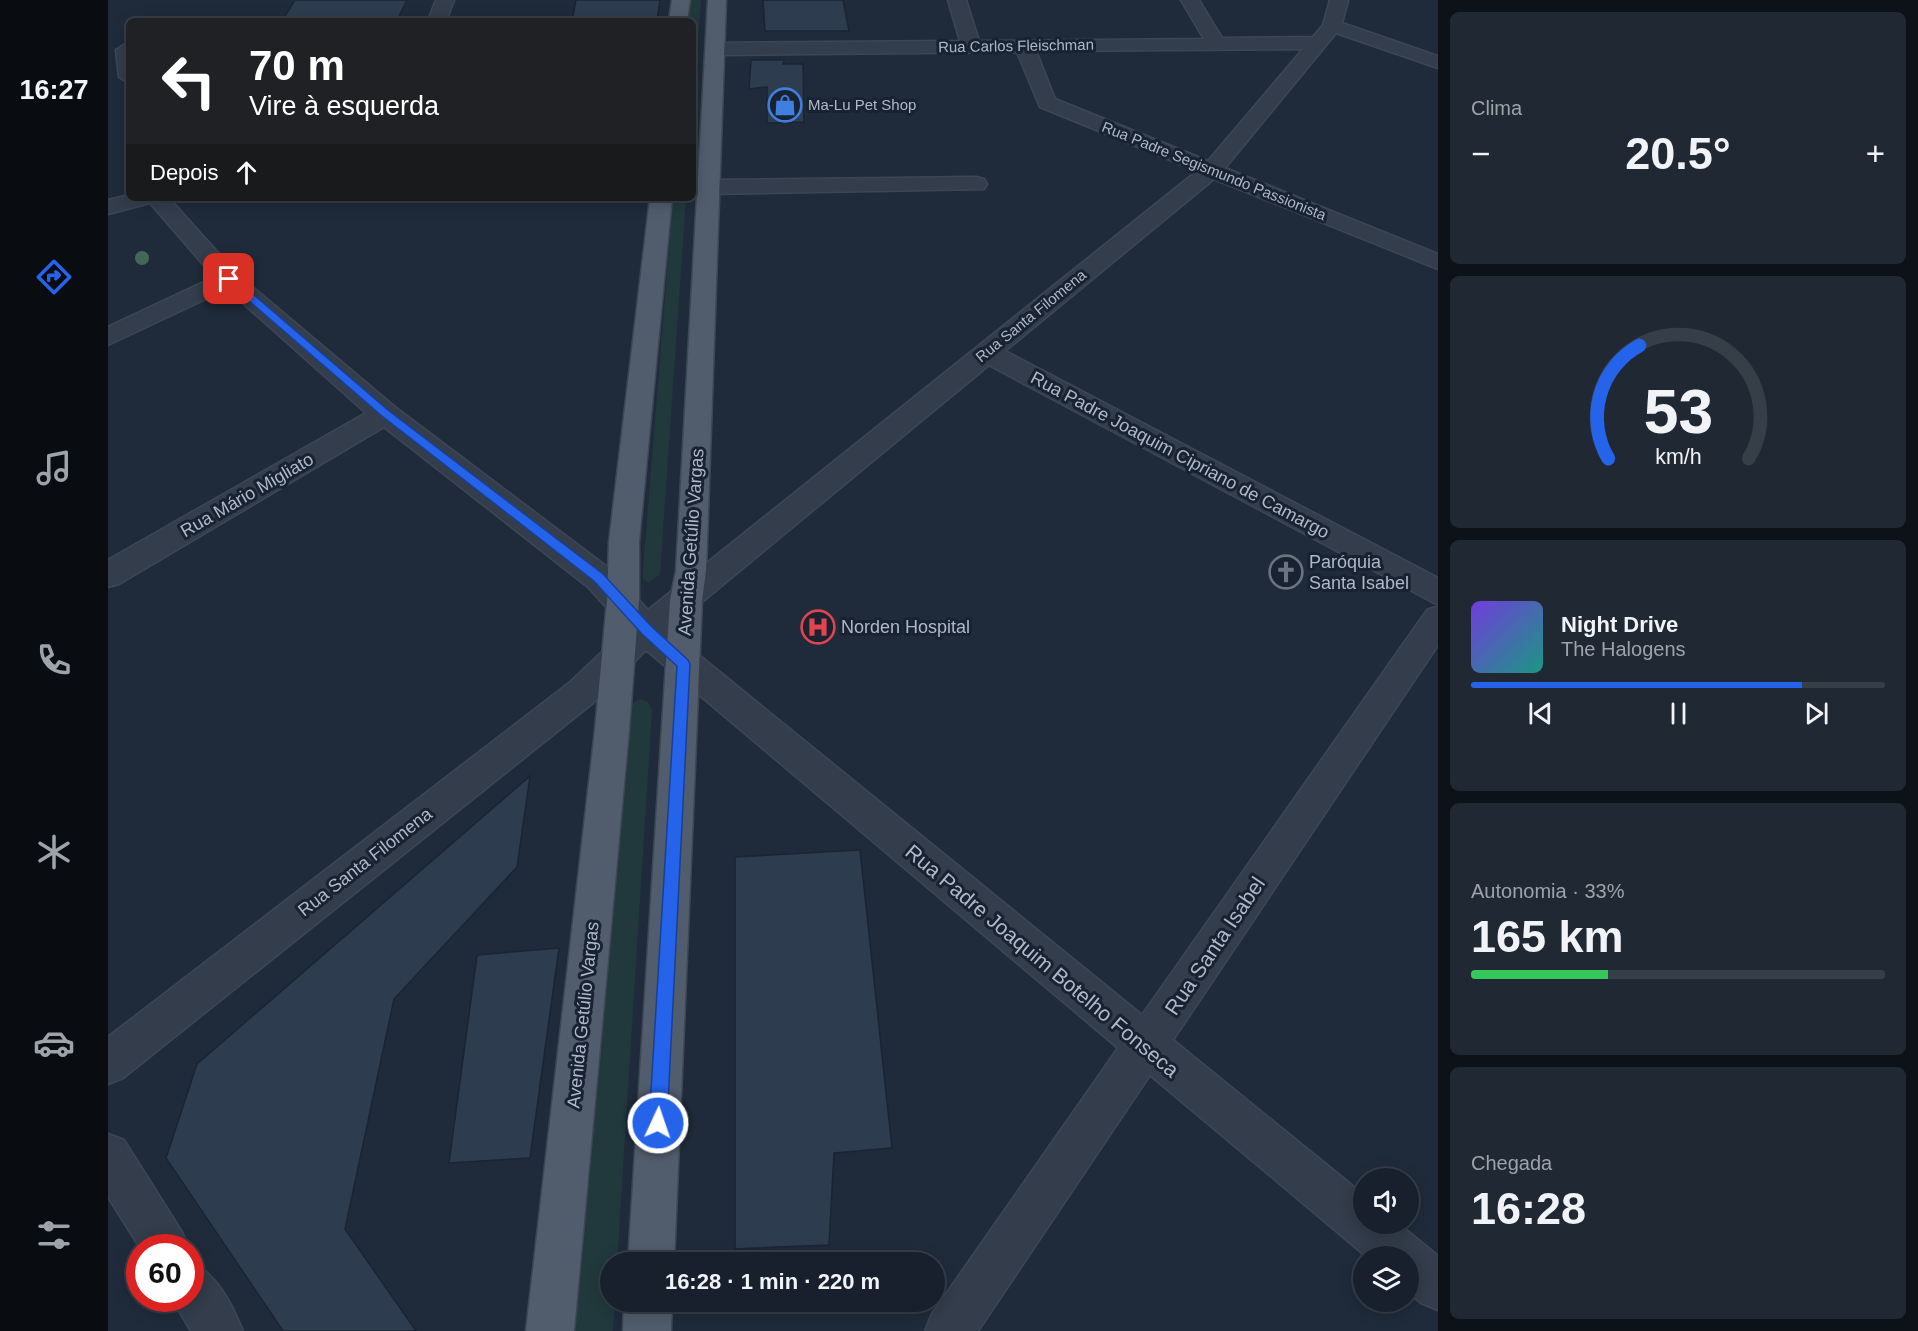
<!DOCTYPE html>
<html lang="pt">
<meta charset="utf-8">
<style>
:root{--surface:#17202c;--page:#202834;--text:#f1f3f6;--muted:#9ea3a9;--line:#363e48;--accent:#2563eb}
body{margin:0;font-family:Helvetica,sans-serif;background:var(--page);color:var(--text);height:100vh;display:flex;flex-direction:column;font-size:22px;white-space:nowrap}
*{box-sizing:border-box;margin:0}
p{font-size:20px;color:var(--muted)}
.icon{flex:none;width:33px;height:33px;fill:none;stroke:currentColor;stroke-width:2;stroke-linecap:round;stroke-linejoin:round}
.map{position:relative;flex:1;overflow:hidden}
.panel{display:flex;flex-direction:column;gap:12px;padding:12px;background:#0d1218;width:480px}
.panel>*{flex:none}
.top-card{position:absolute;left:18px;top:18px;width:570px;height:183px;border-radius:9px;box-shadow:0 3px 15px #0003,0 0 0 2px var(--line);background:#202124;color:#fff;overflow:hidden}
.controls{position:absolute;left:1245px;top:1168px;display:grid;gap:12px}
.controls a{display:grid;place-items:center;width:66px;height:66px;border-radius:50%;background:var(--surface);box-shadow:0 3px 15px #0003,0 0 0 2px var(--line);font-size:30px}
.speed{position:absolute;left:18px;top:1234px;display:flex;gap:12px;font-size:30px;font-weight:700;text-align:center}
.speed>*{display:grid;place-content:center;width:78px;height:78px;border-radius:50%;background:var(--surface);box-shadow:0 3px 15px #0003,0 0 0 2px var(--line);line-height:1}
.speed .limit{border:9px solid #d22;background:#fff;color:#111}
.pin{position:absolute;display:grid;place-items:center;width:51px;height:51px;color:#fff;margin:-26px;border-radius:12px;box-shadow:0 3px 9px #0006}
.me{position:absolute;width:66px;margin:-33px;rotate:3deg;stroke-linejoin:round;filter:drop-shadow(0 0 4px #0008)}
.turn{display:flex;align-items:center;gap:21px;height:126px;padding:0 24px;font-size:27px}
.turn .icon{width:78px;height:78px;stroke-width:2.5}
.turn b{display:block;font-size:42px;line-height:51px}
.then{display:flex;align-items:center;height:57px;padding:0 24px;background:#0003;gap:12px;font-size:22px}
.big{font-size:45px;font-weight:700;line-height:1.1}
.panel .tile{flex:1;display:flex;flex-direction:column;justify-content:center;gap:9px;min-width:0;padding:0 21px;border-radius:9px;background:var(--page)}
.panel .dial{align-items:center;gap:0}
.dial svg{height:156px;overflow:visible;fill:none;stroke:var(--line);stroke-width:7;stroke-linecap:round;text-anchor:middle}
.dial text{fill:var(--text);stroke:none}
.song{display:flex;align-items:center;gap:18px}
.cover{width:72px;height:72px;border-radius:9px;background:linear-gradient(135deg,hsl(260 70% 55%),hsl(170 70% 35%))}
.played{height:6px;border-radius:3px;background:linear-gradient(90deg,var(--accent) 80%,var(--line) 80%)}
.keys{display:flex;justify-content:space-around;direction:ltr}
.heat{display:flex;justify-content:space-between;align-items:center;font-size:33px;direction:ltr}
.charge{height:9px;border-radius:4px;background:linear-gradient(90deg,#34c759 33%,var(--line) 0)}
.trip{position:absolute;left:492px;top:1252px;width:345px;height:60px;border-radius:30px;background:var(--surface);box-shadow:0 3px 15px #0003,0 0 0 2px var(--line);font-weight:700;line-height:60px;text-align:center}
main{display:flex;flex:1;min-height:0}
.menu{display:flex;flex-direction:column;width:108px;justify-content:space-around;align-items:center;background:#090d12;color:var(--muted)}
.menu .icon{width:42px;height:42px}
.menu .on{color:var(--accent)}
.menu b{font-size:27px;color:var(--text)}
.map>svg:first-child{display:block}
.green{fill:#21393c}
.building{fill:#2e3c50;stroke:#1b2432;stroke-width:1.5}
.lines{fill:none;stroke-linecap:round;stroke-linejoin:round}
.minor-casing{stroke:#3d4655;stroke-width:3}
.primary-casing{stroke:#3d4655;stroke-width:3}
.minor{fill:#333d4b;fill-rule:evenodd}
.primary{fill:#515c6c;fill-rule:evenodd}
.tree{fill:#446858}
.route{fill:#2563eb;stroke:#184099;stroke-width:1.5}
.labels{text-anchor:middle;stroke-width:6;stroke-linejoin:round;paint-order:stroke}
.far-street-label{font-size:15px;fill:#aeb8c8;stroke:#192230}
.far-poi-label{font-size:15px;fill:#aeb8c8;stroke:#192230;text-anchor:start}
.street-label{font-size:18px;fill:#aeb8c8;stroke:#192230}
.poi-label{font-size:18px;fill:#aeb8c8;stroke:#192230;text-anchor:start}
.near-street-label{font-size:21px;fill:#aeb8c8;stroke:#192230}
</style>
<main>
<nav class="menu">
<b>16:27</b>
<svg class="icon on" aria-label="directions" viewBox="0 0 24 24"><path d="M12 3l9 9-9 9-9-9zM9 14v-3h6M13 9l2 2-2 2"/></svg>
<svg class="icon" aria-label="music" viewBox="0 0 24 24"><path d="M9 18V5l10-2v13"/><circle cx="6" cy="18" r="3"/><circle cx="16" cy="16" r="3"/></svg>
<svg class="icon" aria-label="phone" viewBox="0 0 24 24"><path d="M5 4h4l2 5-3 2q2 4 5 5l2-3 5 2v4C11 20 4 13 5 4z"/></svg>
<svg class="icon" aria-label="climate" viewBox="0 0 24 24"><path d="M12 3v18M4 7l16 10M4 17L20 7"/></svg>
<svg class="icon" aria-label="car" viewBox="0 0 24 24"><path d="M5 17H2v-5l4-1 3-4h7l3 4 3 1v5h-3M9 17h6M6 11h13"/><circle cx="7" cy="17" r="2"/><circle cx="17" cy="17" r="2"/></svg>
<svg class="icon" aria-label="filters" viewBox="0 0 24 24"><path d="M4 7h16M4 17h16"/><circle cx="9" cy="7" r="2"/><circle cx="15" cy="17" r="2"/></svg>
</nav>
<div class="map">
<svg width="1330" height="1331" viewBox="0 0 1330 1331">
<rect width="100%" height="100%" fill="#1f2b3b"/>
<g class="green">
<polygon points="581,0 593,0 585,106 585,21 580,21"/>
<polygon points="565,198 578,198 552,574 541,583 535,579 535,569"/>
<polygon points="532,699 540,702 544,710 509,1263 502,1263 502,1302 507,1302 505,1331 467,1331 519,707"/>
</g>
<g class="building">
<polygon points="187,0 299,0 289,21 174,21"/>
<polygon points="468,0 552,0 549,21 464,21"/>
<polygon points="655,0 735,0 741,31 657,31"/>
<polygon points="643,60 676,60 675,64 695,64 696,122 659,123 659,87 641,89"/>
<polygon points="422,776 409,867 286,999 237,1229 308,1331 175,1331 58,1158 89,1064"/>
<polygon points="752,850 784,1148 726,1153 721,1245 627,1249 627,857"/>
<polygon points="451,948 422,1158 341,1163 369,955"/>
</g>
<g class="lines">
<g class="minor-casing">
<g id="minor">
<polygon points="328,0 346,0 338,21 320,21"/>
<path d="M840,0H858L871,41L1096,39L1073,0H1091L1114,38L1205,37L1215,25L1222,0H1240L1234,23L1330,56V68L1228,33L1117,168L1330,254V269L1106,179L897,351L1330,578V605L881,365L560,630L1034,1015L1319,610L1330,606V645L1065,1040L1256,1195V1224H1291L1330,1256V1310L1313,1303L1300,1292V1257H1259L1042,1075L870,1331H817L824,1314L1010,1048L538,650L485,703L15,1078L0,1084V1037L461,683L518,629L480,587L276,427L11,584L0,587V560L258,413L119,289L0,345V327L106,277L42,203L0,214V200L21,195V198H61L129,274L287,407L502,569L540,610L1089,171L932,107L909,52L607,55L598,49L607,43L852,41ZM1195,49L1100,161L947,99L928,51Z"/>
<polygon points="17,44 21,45 21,83 11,77 8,50"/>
<polygon points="868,177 876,179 879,184 876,189 602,194 594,192 591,187 594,182 602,180"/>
<polygon points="0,1134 16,1140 74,1232 81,1248 32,1248 0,1197"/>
<path d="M82,1262C109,1273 124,1305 135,1331H83L64,1299H82Z"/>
</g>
</g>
<g class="primary-casing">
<g id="primary">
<polygon points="564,0 582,0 579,21 561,21"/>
<polygon points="600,0 618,0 598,571 594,600 566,1263 520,1263 562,600 568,571"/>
<polygon points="542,198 564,198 531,542 531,601 521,730 466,1331 418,1331 487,730 499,601 501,542"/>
<polygon points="516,1302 564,1302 563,1331 515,1331"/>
</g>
</g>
<use href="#minor" class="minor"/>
<use href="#primary" class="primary"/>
</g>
<circle class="tree" cx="34" cy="258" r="7"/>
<polygon class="route" points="118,277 125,277 281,411 495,574 543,626 580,660 582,664 559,1123 557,1129 550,1132 544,1129 541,1123 569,666 534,634 486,581 274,416 118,281"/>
<defs>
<g id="shop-ring" transform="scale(1.725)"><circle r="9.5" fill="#192230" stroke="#3f7fe0" stroke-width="1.5"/><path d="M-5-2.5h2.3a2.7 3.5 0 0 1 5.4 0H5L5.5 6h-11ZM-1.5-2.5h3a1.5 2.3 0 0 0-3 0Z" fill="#3f7fe0"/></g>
<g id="church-ring" transform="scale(1.725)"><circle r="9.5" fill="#192230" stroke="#6b7280" stroke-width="1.5"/><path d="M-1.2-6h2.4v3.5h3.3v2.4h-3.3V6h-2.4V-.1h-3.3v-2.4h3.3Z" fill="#6b7280"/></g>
<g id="hospital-ring" transform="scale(1.725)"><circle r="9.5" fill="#192230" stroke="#e0444e" stroke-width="1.5"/><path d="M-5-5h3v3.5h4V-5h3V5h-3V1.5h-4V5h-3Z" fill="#e0444e"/></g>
</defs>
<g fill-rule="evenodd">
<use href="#shop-ring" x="677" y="105"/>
<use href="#church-ring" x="1178" y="572"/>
<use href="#hospital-ring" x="710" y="627"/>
</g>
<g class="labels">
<g class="far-street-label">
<text transform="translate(908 46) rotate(-1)" y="5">Rua Carlos Fleischman</text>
<text transform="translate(1106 171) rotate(22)" y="5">Rua Padre Segismundo Passionista</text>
<text transform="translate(923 316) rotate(-39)" y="5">Rua Santa Filomena</text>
</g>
<g class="far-poi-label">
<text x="700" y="110">Ma-Lu Pet Shop</text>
</g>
<g class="street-label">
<text transform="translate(1072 455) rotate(28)" y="6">Rua Padre Joaquim Cipriano de Camargo</text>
<text transform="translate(139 495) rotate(-30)" y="6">Rua Mário Migliato</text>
<text transform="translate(583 542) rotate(-86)" y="6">Avenida Getúlio Vargas</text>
<text transform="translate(257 862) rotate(-38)" y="6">Rua Santa Filomena</text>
<text transform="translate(475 1015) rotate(-84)" y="6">Avenida Getúlio Vargas</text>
</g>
<g class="poi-label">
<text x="1201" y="568">Paróquia<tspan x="1201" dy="21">Santa Isabel</tspan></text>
<text x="733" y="633">Norden Hospital</text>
</g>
<g class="near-street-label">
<text transform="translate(1107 946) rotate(-56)" y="7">Rua Santa Isabel</text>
<text transform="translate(934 961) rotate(40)" y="7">Rua Padre Joaquim Botelho Fonseca</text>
</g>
</g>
</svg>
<div class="controls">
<a><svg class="icon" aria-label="sound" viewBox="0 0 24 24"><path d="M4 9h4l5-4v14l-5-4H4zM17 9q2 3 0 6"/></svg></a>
<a><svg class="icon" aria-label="layers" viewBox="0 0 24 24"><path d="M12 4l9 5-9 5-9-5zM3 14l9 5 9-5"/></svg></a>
</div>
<div class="speed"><div class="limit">60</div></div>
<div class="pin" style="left:121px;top:279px;background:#d93025"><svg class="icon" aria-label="arrive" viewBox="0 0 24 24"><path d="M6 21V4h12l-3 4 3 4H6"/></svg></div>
<svg class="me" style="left:550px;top:1123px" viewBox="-20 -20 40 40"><circle r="17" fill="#2563eb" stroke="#fff" stroke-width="3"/><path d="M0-11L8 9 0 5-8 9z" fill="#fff"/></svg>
<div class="trip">16:28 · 1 min · 220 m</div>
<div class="top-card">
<div class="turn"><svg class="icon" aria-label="left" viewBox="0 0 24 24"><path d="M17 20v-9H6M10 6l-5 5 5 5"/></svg><div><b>70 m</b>Vire à esquerda</div></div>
<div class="then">Depois<svg class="icon" aria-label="ahead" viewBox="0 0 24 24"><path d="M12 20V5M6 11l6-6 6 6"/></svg></div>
</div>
</div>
<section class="panel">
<div class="tile"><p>Clima</p>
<div class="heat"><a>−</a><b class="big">20.5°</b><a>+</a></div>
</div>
<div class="tile dial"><svg viewBox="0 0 100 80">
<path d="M14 69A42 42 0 1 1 86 69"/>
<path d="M14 69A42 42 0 0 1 30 11" stroke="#2563eb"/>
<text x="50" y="56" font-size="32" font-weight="700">53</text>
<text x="50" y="72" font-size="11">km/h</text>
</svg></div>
<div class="tile">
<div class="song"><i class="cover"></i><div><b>Night Drive</b><p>The Halogens</p></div></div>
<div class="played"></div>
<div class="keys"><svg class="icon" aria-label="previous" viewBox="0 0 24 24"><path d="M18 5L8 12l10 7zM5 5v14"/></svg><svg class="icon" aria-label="pause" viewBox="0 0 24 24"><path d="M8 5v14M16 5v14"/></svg><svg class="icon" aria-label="next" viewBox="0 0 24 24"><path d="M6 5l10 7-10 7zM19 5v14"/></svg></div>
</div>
<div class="tile"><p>Autonomia · 33%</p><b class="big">165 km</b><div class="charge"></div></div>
<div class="tile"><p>Chegada</p><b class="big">16:28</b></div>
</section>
</main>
